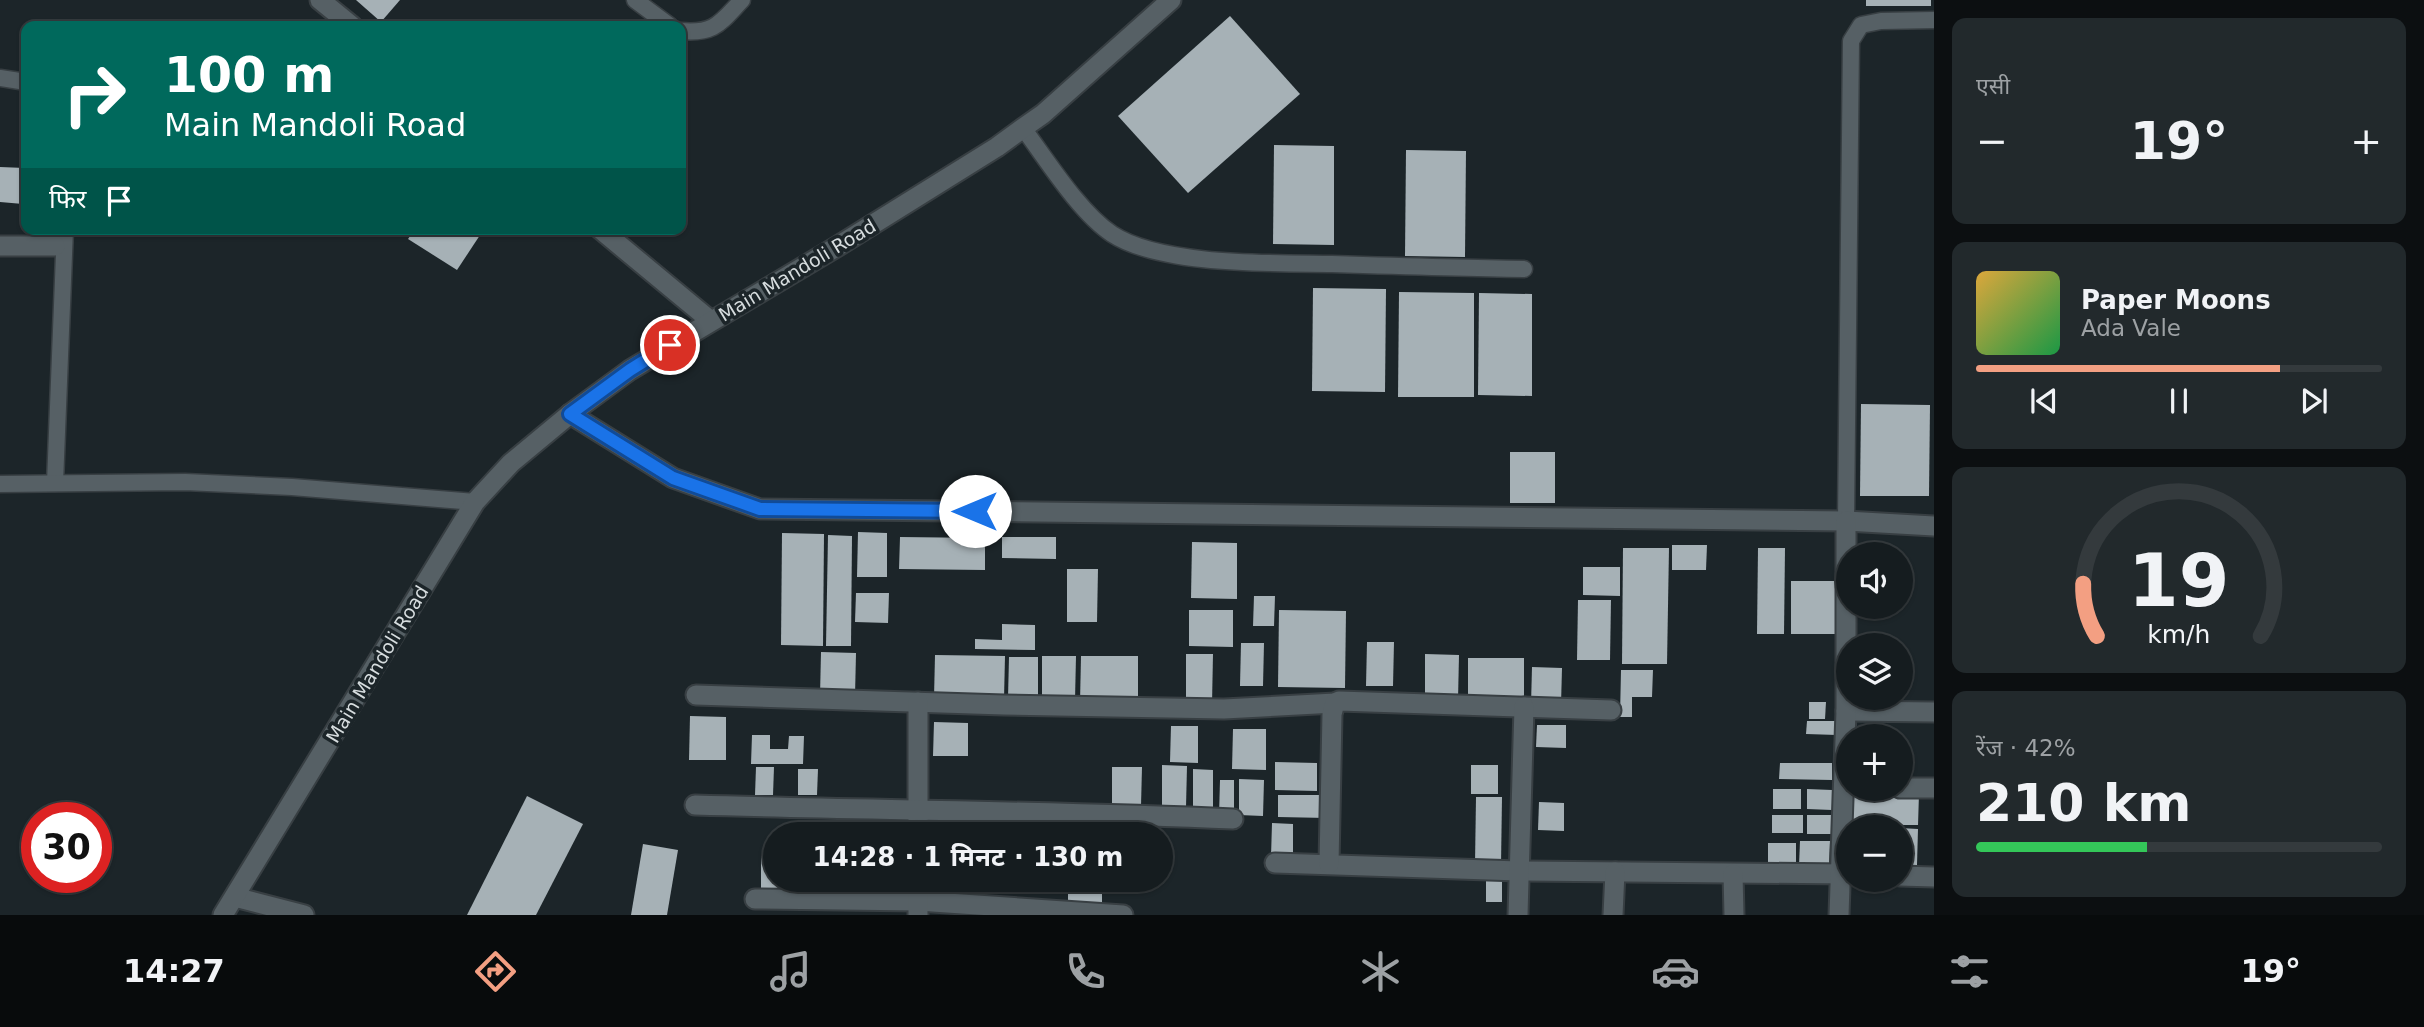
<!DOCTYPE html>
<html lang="hi">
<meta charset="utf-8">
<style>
:root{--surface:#151c1f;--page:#22292c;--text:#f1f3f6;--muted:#9da1a4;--line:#343a3d;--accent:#f39f82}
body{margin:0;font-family:"DejaVu Sans","Noto Sans Devanagari",sans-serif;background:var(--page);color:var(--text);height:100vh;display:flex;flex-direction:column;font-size:26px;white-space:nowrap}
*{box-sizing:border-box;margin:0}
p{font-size:23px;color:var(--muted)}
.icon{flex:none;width:38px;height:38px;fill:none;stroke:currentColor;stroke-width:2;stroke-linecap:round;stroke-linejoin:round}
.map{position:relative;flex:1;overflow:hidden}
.side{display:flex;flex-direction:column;gap:18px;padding:18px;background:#0c0f11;width:490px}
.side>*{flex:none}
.hud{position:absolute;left:21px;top:21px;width:665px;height:214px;border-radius:14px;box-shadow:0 2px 5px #0004,0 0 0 2px var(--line);background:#00695c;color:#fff;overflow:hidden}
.tools{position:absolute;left:1836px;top:542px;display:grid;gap:14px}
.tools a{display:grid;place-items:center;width:77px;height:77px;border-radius:50%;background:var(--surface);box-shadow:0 2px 5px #0004,0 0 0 2px var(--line);font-size:35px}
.speed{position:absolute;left:21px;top:802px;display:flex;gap:14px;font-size:35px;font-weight:700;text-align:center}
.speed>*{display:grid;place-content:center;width:91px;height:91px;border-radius:50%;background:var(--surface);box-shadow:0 2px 5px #0004,0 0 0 2px var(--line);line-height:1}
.speed .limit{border:10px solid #d22;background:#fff;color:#111}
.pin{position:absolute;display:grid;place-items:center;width:60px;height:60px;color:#fff;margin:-30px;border:4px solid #fff;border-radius:50%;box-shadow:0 2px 7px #0007}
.me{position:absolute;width:77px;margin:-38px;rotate:270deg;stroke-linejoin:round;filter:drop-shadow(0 0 5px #0008)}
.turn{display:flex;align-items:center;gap:24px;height:147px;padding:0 28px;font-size:32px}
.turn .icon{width:91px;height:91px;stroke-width:2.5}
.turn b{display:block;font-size:49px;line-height:60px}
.then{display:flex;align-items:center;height:66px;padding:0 28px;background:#0003;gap:14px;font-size:26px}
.big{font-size:52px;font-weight:700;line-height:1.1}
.side .card{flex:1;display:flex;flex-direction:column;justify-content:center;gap:10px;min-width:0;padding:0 24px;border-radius:14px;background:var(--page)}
.side .dial{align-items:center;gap:0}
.dial svg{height:182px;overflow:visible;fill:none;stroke:var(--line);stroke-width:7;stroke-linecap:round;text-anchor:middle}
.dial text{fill:var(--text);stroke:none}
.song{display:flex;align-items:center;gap:21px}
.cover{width:84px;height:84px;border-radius:10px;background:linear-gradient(135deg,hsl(40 70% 55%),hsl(140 70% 35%))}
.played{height:7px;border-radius:4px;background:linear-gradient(90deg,var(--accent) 75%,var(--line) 75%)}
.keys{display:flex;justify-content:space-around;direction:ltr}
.heat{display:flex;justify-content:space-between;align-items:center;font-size:38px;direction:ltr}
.charge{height:10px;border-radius:5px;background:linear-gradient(90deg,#34c759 42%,var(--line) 0)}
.trip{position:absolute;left:763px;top:822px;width:410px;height:70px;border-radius:35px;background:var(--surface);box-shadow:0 2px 5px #0004,0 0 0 2px var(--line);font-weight:700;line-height:70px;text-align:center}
.tabs{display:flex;height:112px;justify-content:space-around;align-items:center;background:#080b0c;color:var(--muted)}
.tabs .icon{width:49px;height:49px}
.tabs .active{color:var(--accent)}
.tabs b{font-size:32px;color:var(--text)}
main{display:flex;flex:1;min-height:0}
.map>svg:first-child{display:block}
.building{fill:#a6b1b6}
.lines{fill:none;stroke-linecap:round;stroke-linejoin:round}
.service-casing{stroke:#383f43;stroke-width:19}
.minor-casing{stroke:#383f43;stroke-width:23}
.tertiary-casing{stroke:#383f43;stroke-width:23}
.service{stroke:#566065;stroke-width:16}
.minor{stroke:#566065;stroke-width:19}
.tertiary{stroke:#566065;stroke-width:19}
.route-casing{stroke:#114b97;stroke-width:18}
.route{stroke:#1a73e8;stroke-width:12}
.labels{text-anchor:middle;stroke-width:7;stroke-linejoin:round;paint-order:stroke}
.street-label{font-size:19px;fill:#d6dcde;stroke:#1c2529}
</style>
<main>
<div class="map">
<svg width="1934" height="915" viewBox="0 0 1934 915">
<rect width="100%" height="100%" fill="#1c2529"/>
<g class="building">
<polygon points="356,0 400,0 381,22"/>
<rect x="1866" y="0" width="65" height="6"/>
<polygon points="1230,16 1300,94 1188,193 1118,116"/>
<polygon points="1274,145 1334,146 1334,245 1273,244"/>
<polygon points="1406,150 1466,151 1465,257 1405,256"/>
<polygon points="0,167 25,168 23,204 0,202"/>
<polygon points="415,229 484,229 457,270 408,239"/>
<polygon points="1313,288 1386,289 1385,392 1312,391"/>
<polygon points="1399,292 1474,293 1474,397 1398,397"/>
<polygon points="1479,293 1532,294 1532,396 1478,395"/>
<polygon points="1861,404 1930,405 1929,496 1860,496"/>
<rect x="1510" y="452" width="45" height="51"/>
<polygon points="858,532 887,533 887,577 857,577"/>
<polygon points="782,533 824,534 823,646 781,645"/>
<polygon points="828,535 852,536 851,646 826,646"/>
<polygon points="900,537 985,538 985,570 899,569"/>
<polygon points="1002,537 1056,537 1056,559 1002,558"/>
<polygon points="1192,542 1237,543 1237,599 1191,598"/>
<polygon points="1672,545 1707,545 1706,570 1672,570"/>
<polygon points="1623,548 1669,548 1667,664 1622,664"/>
<polygon points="1758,548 1785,548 1784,634 1757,634"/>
<polygon points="1583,567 1620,567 1620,596 1583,595"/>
<polygon points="1067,569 1098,569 1097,622 1067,622"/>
<rect x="1791" y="581" width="45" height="53"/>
<polygon points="856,593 889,593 888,623 855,622"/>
<polygon points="1254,596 1275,596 1274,626 1253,626"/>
<polygon points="1578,600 1611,600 1610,660 1577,660"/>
<polygon points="1189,610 1233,610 1233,647 1189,646"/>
<polygon points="1279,610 1346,611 1345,688 1278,687"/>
<polygon points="1002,624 1035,625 1035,650 975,649 975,639 1002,640"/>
<polygon points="1367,642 1394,642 1393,686 1366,686"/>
<polygon points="1241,643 1264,643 1263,686 1240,686"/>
<polygon points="821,652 856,653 855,696 820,696"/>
<polygon points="1186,654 1213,654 1212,704 1186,704"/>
<polygon points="1425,654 1459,655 1458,700 1425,700"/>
<polygon points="935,655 1005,656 1004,699 934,698"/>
<polygon points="1042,656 1076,656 1075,700 1042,700"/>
<polygon points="1081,656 1138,656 1138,704 1080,703"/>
<polygon points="1009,657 1038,657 1038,698 1008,698"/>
<rect x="1468" y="658" width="56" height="39"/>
<polygon points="1532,667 1562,668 1561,705 1531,705"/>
<polygon points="1621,670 1653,670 1652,697 1632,697 1632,717 1620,717"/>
<polygon points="1809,702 1826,702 1825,719 1809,719"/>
<polygon points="690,716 726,717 726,760 689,760"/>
<polygon points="1807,721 1837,721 1837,735 1806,734"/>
<polygon points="934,722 968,723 968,756 933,756"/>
<polygon points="1537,725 1566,725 1566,748 1536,747"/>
<polygon points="1171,726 1198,726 1198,763 1170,762"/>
<polygon points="1233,729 1266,729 1266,770 1232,769"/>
<polygon points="752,735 770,735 770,749 788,749 789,736 804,736 803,764 751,764"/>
<polygon points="1275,762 1317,763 1317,791 1275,790"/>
<polygon points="1780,763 1832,763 1832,780 1779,779"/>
<polygon points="1162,765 1187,766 1186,807 1162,807"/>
<rect x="1471" y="765" width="27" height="29"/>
<polygon points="756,767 774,767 773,795 755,795"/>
<polygon points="1112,767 1142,767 1141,806 1112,805"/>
<polygon points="798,769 818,769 817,795 798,795"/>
<polygon points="1193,769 1213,770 1213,808 1193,808"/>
<polygon points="1239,779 1264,780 1263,816 1239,815"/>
<polygon points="1220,780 1234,780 1234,816 1219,816"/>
<rect x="1773" y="789" width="28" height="20"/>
<polygon points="1807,789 1832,790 1832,810 1807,809"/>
<polygon points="1852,793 1919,794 1918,825 1852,825"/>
<polygon points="1278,795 1327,795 1327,818 1278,817"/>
<polygon points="527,796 583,824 536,915 467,915"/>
<polygon points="1476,797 1502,797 1501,865 1475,864"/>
<polygon points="1539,802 1564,803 1564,831 1538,830"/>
<rect x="1772" y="815" width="31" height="18"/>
<rect x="1807" y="815" width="26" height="19"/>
<rect x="1010" y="821" width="37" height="14"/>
<polygon points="1272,823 1293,824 1293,857 1271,857"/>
<polygon points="1900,828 1918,829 1917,865 1900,865"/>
<polygon points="1800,841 1830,841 1829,866 1799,866"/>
<rect x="1768" y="843" width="28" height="22"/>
<polygon points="643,844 678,850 667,915 631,915"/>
<polygon points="761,856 775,856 775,880 783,880 783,898 761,898"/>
<polygon points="1486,878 1502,879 1502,902 1486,902"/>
<polygon points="1019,880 1044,880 1044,894 1019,893"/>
<rect x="1068" y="880" width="34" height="23"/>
</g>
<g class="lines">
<g class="service-casing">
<g id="service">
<polyline points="635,0 670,26"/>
<path d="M681,31C715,34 720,23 742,0"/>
<polyline points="0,78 26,82"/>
<path d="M1023,128C1047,160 1079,212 1112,234C1161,266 1273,263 1332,264C1396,266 1460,268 1524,269"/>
<polyline points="55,483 65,229"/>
<polyline points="0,484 185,482 292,487 475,502"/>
<polyline points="1846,521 1851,41 1861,25 1881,21 1934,20"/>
</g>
</g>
<g class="minor-casing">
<g id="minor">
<polyline points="320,0 352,26"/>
<polyline points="600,229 711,321"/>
<polyline points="0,246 55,246"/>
<polyline points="570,414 673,478 760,509 1846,521 1934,526"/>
<polyline points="696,695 1004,705 1224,709 1335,703"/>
<polyline points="918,702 918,835"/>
<polyline points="1846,711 1934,712"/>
<polyline points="1900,788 1934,788"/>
<path d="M695,805C874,810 1054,811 1233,819"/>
<polyline points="1275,863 1519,871 1848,874"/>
<polyline points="1329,864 1332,714 1335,703 1339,701 1611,710"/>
<polyline points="1733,874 1734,915"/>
<polyline points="1900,876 1934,877"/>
<polyline points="235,897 304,915"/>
<polyline points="755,899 918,901 1123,915"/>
<polyline points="918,915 918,880"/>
<polyline points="1518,915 1524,707"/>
<polyline points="1613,915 1615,872"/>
<polyline points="1839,915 1846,711 1846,521"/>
</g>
</g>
<g class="tertiary-casing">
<polyline id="tertiary" points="223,915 475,502 511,463 570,414 630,370 838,246 997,147 1023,128 1043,114 1171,0"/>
</g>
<use href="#service" class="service"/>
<use href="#minor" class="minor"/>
<use href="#tertiary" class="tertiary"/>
</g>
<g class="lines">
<g class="route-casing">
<polyline id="route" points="670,345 630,370 570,414 673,478 760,509 975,511"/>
</g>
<use href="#route" class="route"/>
</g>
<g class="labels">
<g class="street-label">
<text transform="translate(797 270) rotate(-31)" y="7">Main Mandoli Road</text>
<text transform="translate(377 664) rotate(-59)" y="7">Main Mandoli Road</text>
</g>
</g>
</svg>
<div class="tools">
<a><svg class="icon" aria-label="sound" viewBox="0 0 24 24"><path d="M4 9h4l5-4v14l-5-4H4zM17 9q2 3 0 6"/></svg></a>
<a><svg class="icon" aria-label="layers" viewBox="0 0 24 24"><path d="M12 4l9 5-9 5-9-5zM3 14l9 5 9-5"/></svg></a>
<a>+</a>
<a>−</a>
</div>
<div class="speed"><div class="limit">30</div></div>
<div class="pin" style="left:670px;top:345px;background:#d93025"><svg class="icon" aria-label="arrive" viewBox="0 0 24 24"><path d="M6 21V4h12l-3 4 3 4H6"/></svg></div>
<svg class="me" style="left:975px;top:511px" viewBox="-20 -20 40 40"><circle r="19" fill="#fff"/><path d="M0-13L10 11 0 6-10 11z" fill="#1a73e8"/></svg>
<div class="trip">14:28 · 1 मिनट · 130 m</div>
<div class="hud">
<div class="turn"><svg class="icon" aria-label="right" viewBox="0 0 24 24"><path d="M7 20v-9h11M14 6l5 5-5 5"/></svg><div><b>100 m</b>Main Mandoli Road</div></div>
<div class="then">फिर<svg class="icon" aria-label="arrive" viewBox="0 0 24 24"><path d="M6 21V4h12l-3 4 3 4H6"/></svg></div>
</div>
</div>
<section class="side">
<div class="card"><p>एसी</p>
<div class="heat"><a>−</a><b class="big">19°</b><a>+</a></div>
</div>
<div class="card">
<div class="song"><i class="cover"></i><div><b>Paper Moons</b><p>Ada Vale</p></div></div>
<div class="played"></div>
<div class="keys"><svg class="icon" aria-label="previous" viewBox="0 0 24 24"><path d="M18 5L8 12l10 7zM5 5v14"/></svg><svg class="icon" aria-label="pause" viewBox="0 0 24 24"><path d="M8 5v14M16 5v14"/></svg><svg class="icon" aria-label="next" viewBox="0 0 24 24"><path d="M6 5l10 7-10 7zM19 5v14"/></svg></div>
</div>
<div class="card dial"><svg viewBox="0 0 100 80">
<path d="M14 69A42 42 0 1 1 86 69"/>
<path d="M14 69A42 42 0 0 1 8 46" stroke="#f39f82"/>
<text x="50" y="56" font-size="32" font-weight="700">19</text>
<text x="50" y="72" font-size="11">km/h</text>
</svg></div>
<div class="card"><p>रेंज · 42%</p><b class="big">210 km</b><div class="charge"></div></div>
</section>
</main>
<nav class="tabs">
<b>14:27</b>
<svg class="icon active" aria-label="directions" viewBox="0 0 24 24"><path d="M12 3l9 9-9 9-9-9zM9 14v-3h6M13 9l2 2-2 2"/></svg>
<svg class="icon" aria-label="music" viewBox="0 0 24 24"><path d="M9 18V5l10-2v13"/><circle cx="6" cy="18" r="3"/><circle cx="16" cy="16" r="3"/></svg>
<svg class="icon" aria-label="phone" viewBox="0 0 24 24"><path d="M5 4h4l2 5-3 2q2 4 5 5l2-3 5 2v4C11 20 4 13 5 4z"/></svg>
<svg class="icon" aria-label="climate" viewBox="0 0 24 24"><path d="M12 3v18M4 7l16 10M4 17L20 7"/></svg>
<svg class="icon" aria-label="car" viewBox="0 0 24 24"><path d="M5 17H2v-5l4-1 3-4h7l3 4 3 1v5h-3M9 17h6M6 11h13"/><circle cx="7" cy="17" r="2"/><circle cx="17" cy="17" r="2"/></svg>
<svg class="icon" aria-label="filters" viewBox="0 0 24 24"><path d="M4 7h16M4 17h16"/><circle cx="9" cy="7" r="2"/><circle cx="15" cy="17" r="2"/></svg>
<b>19°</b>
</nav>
